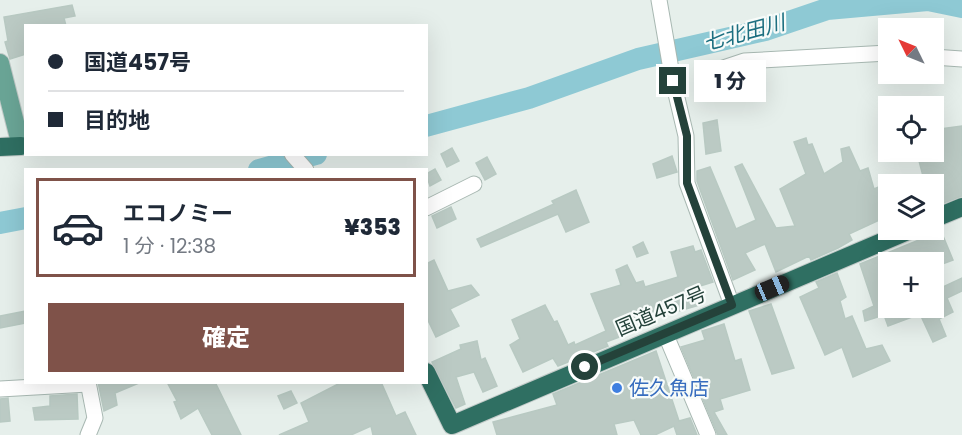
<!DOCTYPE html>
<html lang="ja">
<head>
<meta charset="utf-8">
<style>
	body { margin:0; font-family:Poppins,"Noto Sans JP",sans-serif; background:#f6f6f7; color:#1f2937; height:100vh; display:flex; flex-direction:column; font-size:22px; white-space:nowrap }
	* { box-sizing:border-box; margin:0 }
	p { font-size:20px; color:#747a83 }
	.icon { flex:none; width:33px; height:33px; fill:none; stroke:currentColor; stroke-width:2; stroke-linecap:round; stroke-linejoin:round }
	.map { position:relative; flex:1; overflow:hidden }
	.panel { position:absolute; left:24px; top:168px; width:404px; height:216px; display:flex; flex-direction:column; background:#fff; border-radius:0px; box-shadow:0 6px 24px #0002 }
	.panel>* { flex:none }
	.top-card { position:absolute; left:24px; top:24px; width:404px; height:132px; border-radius:0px; box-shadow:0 6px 24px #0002; display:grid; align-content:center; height:132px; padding:0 24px; background:#fff }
	.needle { width:39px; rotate:313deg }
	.fabs { position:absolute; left:878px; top:18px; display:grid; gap:12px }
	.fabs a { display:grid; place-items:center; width:66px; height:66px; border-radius:0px; background:#fff; box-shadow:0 6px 24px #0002; font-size:30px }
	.end { position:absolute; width:27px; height:27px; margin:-14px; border:8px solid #24423a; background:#fff; box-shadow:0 0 0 3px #fff }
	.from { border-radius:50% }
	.bubble { position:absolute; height:42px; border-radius:0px; background:#fff; box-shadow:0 6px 24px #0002; font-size:20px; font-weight:800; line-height:42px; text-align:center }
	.car { position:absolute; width:18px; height:36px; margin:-18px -9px; border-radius:8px; box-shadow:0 0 4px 2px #0007; background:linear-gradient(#222 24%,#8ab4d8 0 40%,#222 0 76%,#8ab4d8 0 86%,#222 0) }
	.top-card b { display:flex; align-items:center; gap:21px; height:57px; font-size:22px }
	.top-card b+b { border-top:2px solid #e0e1e3 }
	.top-card i { width:15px; height:15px; background:#1f2937 }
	ul { padding:10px 0 0; list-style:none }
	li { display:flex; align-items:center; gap:18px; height:99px; margin:0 12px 9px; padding:0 12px; border:3px solid #e0e1e3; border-radius:0px }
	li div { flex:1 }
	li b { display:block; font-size:22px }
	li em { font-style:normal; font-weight:800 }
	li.on { border-color:#7f5249 }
	li>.icon { width:54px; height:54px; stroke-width:1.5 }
	.button { display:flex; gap:12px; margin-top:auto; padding:12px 24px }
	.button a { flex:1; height:69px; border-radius:0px; background:#7f5249; color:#fff; font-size:24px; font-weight:800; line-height:69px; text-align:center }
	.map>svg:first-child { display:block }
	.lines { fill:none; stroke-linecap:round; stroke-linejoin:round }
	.river { stroke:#8ec9d4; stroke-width:22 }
	.building { fill:#bbcac4; stroke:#b8c9c2; stroke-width:1.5; fill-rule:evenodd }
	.minor-casing { stroke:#a8b8b2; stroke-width:17 }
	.major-casing { stroke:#c2cac8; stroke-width:20 }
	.highway-casing { stroke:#c2cac8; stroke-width:20 }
	.minor { stroke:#fff; stroke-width:15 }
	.major { stroke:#6aa596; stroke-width:18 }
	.highway { stroke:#2f6f62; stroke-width:18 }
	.route { stroke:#24423a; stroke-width:8 }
	.shop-dot { fill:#3f7fe0; stroke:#f7fbf9; stroke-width:2 }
	.labels { text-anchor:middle; stroke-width:4.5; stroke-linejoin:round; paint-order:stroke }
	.street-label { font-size:20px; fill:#24423a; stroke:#f7fbf9 }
	.shop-label { font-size:20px; fill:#366cbe; stroke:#f7fbf9; text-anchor:start }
	.water-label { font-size:21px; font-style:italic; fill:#1c6f80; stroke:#f7fbf9 }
</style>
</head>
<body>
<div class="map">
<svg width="962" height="435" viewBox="0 0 962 435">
	<rect width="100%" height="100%" fill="#e6efeb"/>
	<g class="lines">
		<!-- river -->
		<g class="river">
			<polyline points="426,126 529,98 638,59 765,30 827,9 928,0 962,7"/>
			<polyline points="259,170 316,154"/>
			<polyline points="0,223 26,218"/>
		</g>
	</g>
	<!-- building -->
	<g class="building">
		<polygon points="72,5 75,16 64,18 66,26 26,26 26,54 10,59 5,42 8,41 4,17"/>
		<polygon points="717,120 721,151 706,154 703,123"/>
		<polygon points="962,126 962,196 933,207 933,184 904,184 923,176 918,157 933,152 933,130"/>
		<polygon points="806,138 808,145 812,144 824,174 843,162 841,149 849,147 860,171 868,168 874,189 888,183 888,216 849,234 852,240 838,248 811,260 809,256 776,272 765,244 745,253 755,270 733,280 697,181 697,171 710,167 736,229 756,220 735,167 742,164 776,228 795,226 780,189 806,174 794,142"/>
		<polygon points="452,148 459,161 447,167 441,154"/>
		<polygon points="672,156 677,172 657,178 653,164"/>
		<polygon points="487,157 496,174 485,180 476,163"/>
		<polygon points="435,169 441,180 430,186 426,174"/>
		<polygon points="576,190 589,222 566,232 558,214 481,247 477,239 554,204 552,201"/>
		<polygon points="451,207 456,219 437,228 432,216"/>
		<path d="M941,231L953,260L934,267L943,287L962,278V291L947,298L953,312L939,319L946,336L933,342L920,314L888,326L884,315L865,321L863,311L874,306L860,264ZM882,262H933V308H888V281Z"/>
		<polygon points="643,242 648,253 637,257 633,247"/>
		<polygon points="693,246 695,252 701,250 713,282 697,287 703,304 665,315 663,309 625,320 630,333 606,342 608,346 558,366 553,358 523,372 510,345 520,339 512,320 545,305 554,322 557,321 568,345 574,342 575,345 606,331 591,294 621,285 616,270 627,265 636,283 643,281 645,287 678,277 671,252"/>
		<polygon points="434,260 448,291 471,285 479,295 450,309 459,326 436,337 426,316 426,264"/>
		<polygon points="837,273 846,297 840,301 845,319 852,316 866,349 882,345 890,361 853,377 842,347 825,355 800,297 819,288 816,282"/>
		<polygon points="771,304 794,368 772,374 749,311"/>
		<polygon points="26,311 26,323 0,328 0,316"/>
		<polygon points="724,324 735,361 741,359 750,390 720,399 723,409 714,412 727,435 718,435 681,347 705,340 702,331"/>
		<polygon points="477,341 481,360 485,358 497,386 483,392 474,372 456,377 465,404 456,408 432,362 461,349 460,345"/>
		<polygon points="656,351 679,421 690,418 697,435 677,435 674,426 655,435 641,435 634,420 614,424 617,435 497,435 493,422 557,405 553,394"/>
		<polygon points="98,382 139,382 139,383 115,393 117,405 104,411"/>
		<polygon points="167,382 215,382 241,435 212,435 198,408 181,419 174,402 177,401"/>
		<polygon points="342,382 381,382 396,416 405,412 416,435 373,435 371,426 351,435 279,435 309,422 301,403"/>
		<polygon points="291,391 297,403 284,409 278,396"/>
		<polygon points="77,394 78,419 35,420 33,408 50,406 50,396"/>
		<polygon points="8,398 10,421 0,422 0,399"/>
	</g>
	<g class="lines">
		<!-- minor casing -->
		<g class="minor-casing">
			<g id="minor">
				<polyline points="659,0 673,81 686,136 687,183 732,305"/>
				<polyline points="933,57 962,59"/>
				<polyline points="714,71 744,61 888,53"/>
				<polyline points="292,154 306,170"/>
				<polyline points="426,208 474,184"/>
				<polyline points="665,333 708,435"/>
				<polyline points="88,382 95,418 88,435"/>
				<polyline points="0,389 88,384"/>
			</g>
		</g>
		<!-- major casing -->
		<g class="major-casing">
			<polyline id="major" points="0,63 21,146"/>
		</g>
		<!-- highway casing -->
		<g class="highway-casing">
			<g id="highway">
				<polyline points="0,147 21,146"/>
				<polyline points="933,219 962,207"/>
				<polyline points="426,372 452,425 910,230"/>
			</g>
		</g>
		<!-- minor -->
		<use href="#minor" class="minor"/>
		<!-- major -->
		<use href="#major" class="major"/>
		<!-- highway -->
		<use href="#highway" class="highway"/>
	</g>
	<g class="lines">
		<!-- route -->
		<polyline class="route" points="585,367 732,305 687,183 687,136 673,81"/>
	</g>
	<!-- markers -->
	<circle class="shop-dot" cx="617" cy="388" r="6"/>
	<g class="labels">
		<!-- street labels -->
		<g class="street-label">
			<text transform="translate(661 311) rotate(-23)" y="7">国道457号</text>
		</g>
		<!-- shop labels -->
		<g class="shop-label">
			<text x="629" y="395">佐久魚店</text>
		</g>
		<!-- water labels -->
		<g class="water-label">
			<text transform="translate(744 33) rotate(-15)" y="7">七北田川</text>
		</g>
	</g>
</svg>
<div class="fabs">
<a><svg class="needle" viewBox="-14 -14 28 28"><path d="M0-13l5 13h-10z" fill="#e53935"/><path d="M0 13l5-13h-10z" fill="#747a83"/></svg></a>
<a><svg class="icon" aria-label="locate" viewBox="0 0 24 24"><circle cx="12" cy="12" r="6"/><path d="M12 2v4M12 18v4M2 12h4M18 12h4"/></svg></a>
<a><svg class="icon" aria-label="layers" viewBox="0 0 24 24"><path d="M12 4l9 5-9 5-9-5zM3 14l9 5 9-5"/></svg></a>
<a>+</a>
</div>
<i class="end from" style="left:585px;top:367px"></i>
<i class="end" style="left:673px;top:81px"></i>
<div class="bubble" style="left:694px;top:60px;width:72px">1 分</div>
<i class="car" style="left:772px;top:288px;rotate:67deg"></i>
<div class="top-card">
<b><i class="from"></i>国道457号</b>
<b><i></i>目的地</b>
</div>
<section class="panel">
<ul>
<li class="on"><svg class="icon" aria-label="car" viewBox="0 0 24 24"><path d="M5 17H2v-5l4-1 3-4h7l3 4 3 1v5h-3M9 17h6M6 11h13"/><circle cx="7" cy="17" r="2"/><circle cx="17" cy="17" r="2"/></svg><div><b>エコノミー</b><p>1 分 · 12:38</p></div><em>¥353</em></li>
</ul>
<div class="button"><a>確定</a></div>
</section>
</div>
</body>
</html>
